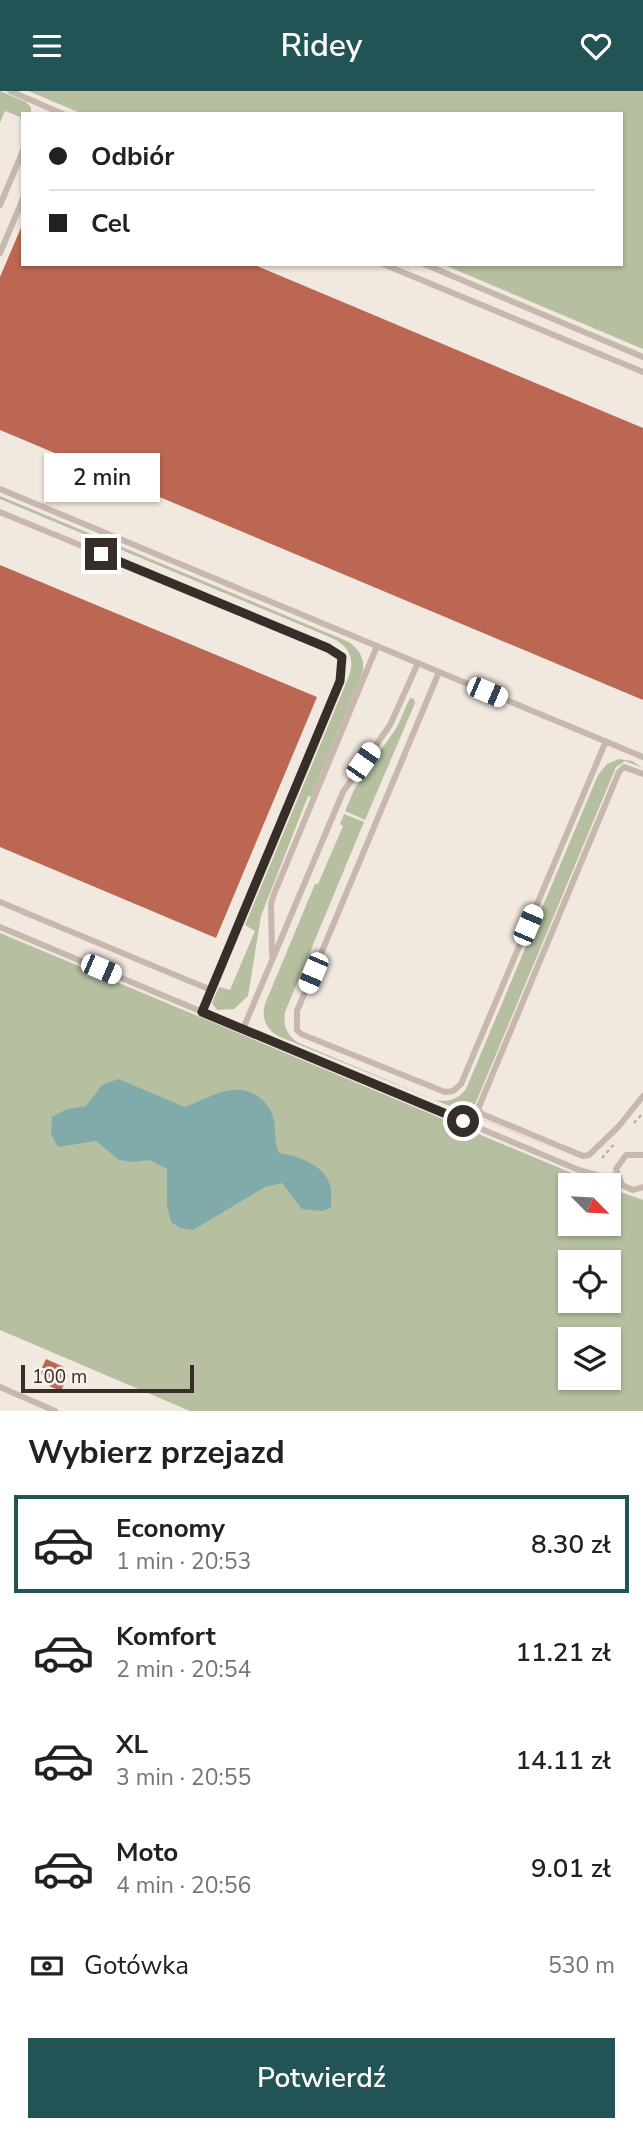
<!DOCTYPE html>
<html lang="pl">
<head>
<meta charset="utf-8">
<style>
	body { margin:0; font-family:"Nunito Sans",sans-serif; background:#f6f6f6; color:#202124; height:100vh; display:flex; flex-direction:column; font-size:26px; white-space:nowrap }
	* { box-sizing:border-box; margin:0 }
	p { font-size:23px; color:#757577 }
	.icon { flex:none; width:38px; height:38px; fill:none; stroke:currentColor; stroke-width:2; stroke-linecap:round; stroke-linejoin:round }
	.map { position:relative; height:1320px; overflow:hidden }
	.panel { display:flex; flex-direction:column; background:#fff; flex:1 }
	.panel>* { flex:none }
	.top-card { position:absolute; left:21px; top:21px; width:602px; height:154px; border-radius:0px; box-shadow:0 2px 5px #0004; display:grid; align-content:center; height:154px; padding:0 28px; background:#fff }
	.needle { width:46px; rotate:114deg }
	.buttons { position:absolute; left:558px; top:1082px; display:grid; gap:14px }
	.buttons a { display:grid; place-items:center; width:63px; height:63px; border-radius:0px; background:#fff; box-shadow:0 2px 5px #0004; font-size:35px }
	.scale { position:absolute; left:21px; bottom:18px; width:173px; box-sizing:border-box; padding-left:7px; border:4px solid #372e2a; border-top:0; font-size:19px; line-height:24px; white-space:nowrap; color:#372e2a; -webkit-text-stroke:5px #f9f2ec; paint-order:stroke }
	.end { position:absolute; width:32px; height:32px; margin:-16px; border:9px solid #372e2a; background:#fff; box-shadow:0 0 0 4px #fff }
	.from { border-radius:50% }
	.bubble { position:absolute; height:49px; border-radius:0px; background:#fff; box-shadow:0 2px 5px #0004; font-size:23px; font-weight:600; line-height:49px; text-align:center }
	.car { position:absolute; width:21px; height:42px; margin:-21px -10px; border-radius:9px; box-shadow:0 0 5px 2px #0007; background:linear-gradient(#fff 24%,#345 0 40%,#fff 0 76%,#345 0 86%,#fff 0) }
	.top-card b { display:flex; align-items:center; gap:24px; height:66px; font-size:26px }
	.top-card b+b { border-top:2px solid #e0e0e0 }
	.top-card i { width:18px; height:18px; background:#202124 }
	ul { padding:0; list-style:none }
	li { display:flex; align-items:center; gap:21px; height:98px; margin:0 14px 10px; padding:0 14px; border:4px solid transparent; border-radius:0px }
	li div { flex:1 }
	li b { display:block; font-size:26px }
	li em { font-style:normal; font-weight:600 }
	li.selected { border-color:#235455 }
	li>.icon { width:63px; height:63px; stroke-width:1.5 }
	h2 { padding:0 28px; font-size:32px; line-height:84px }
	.pay { display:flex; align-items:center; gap:18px; height:77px; padding:0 28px; font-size:26px }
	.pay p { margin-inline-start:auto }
	.button { display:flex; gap:14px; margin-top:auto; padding:14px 28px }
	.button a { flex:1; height:80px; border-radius:0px; background:#235455; color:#fff; font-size:28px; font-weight:600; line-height:80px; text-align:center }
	header { display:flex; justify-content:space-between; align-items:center; height:91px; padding:0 28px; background:#235455; color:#fff; font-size:32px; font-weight:600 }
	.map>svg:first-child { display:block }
	.green { fill:#b6bfa0; fill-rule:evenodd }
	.water { fill:#81abab }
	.building { fill:#bb6753 }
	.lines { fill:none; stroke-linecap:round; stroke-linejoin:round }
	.path { stroke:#b4a296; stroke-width:2; stroke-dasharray:3.5 3.5; stroke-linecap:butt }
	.lane { stroke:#c8b7ac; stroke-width:6 }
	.route { stroke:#372e2a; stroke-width:9 }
</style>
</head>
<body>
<header><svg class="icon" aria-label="menu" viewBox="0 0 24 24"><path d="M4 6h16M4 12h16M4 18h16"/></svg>Ridey<svg class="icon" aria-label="heart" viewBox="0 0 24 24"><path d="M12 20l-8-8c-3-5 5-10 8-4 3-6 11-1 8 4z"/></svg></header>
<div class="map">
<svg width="643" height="1320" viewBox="0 0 643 1320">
	<rect width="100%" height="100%" fill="#f1e8df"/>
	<!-- green -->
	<g class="green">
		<polygon points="0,0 26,11 31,16 31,23 23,23 23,27 5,20 0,32"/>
		<polygon points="28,0 643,0 643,258 442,173 621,173 621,23 83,23"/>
		<path d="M0,405L349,551C360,559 366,569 362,583L311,706L308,705L261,825L248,905L234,918L217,919L212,912L219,896L230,899L255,840L245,834L349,585C355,567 349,555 332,547L0,408Z"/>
		<polygon points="410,607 414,608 415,612 365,729 345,720 355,697 397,636"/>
		<path d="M619,668L632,670L643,677L625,670L616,676L474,1016V1022L480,1027L584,1070L278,945C266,938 261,927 265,913L315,793H318L343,735L340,733L344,723L364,731L285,921C283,935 287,945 299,952L435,1009C448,1012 458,1008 466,998L598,684L607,673Z"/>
		<path d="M0,842L600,1094H570V1132H609V1097L643,1109V1320H190L0,1239ZM570,1171H609V1209H570ZM570,1248H609V1286H570Z"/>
	</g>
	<!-- water -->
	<path class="water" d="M118,988L185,1016C210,1007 236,988 260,1007C268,1014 272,1019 274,1030C276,1041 274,1051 279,1062C296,1064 325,1074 330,1094C332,1101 331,1110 331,1117L322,1120L302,1118L282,1092L265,1096L193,1139L180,1137L171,1131L167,1114V1078L150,1069L134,1071L119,1069L96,1050L58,1056L51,1043L52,1026L67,1018L86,1015L102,994Z"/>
	<!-- building -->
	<g class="building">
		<polygon points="23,132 23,173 252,173 643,337 643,609 0,339 0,186"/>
		<polygon points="0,474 317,606 216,847 0,756"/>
		<polygon points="46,1268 64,1276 62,1281 68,1284 61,1300 49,1295 52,1288 39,1283"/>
	</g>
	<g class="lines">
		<!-- path -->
		<g class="path">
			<polyline points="634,1032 643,1022"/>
			<polyline points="602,1067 616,1051"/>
		</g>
		<!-- lane -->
		<g class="lane">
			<polyline points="10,0 63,23"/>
			<polyline points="0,114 23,60"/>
			<polyline points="0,162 23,108"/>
			<polyline points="383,173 643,281"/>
			<polyline points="424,173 643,266"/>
			<polyline points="0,398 643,666"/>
			<polyline points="0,421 328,557 342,566 340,590 202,921"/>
			<polyline points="439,581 297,920 297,939 301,943 445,1001 453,1000 461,993 606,650"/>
			<polyline points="643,683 624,676 619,681 478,1018 482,1023 583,1065 589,1064 619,1035 643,1005"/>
			<polyline points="0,811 211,899"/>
			<polyline points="0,836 579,1079 604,1086 616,1084"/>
			<polyline points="272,864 271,813 274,803 377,555"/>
			<polyline points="243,938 343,701 390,634 418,572"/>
			<polyline points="643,1064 626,1064 616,1078 622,1094 633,1099 643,1096"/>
			<polyline points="0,1296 55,1320"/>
		</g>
	</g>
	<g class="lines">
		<!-- route -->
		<polyline class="route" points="101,463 328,557 342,566 340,590 202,921 463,1030"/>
	</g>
</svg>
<div class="buttons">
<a><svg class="needle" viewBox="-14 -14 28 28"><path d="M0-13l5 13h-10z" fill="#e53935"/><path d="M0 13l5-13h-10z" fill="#757577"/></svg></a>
<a><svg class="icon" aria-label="locate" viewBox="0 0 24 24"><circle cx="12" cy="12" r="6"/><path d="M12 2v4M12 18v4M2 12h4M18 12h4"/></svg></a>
<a><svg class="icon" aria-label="layers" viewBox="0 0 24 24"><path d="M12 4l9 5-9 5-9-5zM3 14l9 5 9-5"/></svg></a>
</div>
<div class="scale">100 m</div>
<i class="end from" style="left:463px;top:1030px"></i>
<i class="end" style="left:101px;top:463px"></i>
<div class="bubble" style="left:44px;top:362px;width:116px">2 min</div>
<i class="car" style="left:487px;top:601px;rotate:113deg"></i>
<i class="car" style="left:363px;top:671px;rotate:35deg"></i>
<i class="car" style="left:528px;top:834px;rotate:23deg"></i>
<i class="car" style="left:101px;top:878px;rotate:113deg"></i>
<i class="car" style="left:313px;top:882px;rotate:203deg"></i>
<div class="top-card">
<b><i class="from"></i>Odbiór</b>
<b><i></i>Cel</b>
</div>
</div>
<section class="panel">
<h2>Wybierz przejazd</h2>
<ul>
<li class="selected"><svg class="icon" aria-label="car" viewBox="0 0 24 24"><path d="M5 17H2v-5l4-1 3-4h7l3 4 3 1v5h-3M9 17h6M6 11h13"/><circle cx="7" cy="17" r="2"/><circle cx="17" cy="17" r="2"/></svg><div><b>Economy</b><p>1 min · 20:53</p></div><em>8.30 zł</em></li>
<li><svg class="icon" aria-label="car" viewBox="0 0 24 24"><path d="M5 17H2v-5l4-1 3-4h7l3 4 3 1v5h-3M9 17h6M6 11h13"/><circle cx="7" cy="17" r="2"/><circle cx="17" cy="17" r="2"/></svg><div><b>Komfort</b><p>2 min · 20:54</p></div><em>11.21 zł</em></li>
<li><svg class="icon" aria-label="car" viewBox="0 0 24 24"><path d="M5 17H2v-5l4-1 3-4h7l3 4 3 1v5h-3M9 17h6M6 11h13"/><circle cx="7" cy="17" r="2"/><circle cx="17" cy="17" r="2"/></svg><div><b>XL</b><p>3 min · 20:55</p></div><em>14.11 zł</em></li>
<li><svg class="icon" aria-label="car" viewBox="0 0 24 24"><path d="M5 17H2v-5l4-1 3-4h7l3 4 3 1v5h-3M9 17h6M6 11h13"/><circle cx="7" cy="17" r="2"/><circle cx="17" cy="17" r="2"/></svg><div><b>Moto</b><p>4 min · 20:56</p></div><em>9.01 zł</em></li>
</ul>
<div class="pay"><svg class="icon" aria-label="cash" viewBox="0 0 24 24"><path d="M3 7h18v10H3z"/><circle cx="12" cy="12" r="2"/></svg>Gotówka<p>530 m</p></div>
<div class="button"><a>Potwierdź</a></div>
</section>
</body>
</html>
